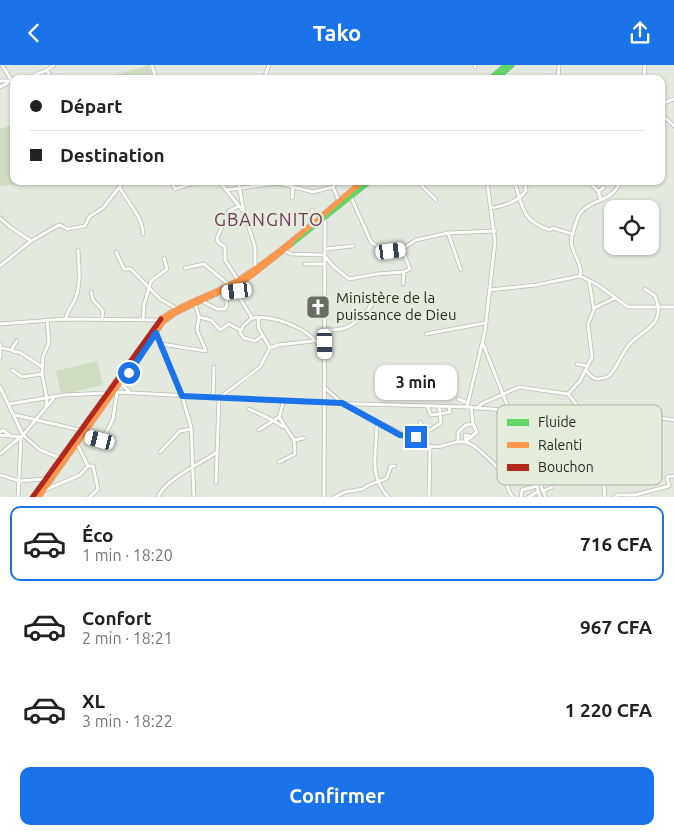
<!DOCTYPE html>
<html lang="fr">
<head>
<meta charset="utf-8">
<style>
	body { margin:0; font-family:Ubuntu,sans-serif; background:#f6f6f6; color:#222; height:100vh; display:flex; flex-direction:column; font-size:19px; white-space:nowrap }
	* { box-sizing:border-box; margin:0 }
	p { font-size:16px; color:#767676 }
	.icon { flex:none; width:28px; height:28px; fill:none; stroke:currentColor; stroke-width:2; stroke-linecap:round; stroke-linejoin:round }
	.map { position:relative; height:432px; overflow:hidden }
	.drawer { display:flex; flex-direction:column; background:#fff; flex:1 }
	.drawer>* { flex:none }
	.hud { position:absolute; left:10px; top:10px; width:655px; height:110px; border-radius:10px; box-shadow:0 1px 4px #0004; display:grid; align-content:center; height:110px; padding:0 20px; background:#fff }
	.fabs { position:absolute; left:604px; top:135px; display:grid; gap:10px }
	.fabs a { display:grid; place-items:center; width:55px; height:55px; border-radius:10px; background:#fff; box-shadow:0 1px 4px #0004; font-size:25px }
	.end { position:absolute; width:22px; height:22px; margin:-11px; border:6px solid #1a73e8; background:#fff; box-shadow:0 0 0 2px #fff }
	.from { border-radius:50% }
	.bubble { position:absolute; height:35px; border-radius:10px; background:#fff; box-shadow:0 1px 4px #0004; font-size:16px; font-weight:700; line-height:35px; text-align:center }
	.car { position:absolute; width:15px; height:30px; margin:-15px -8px; border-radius:6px; box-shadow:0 0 4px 1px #0007; background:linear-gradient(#fff 24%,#345 0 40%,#fff 0 76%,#345 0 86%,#fff 0) }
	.hud b { display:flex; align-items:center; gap:18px; height:48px; font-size:19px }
	.hud b+b { border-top:1px solid #e0e0e0 }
	.hud i { width:12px; height:12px; background:#222 }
	ul { padding:9px 0 0; list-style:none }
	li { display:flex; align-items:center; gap:15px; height:75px; margin:0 10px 8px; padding:0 10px; border:2px solid transparent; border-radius:10px }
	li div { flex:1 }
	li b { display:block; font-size:19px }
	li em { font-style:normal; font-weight:700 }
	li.current { border-color:#1a73e8 }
	li>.icon { width:45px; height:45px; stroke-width:1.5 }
	.button { display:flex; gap:10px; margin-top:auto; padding:10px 20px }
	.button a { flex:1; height:58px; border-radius:10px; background:#1a73e8; color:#fff; font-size:20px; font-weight:700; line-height:58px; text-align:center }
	header { display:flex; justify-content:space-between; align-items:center; height:65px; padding:0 20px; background:#1a73e8; color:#fff; font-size:22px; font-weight:700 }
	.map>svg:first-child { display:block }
	.green { fill:#d0ddc1 }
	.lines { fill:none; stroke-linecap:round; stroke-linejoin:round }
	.street-casing { stroke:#b9bcb5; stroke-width:4.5 }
	.fast-casing { stroke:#b9bcb5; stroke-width:6 }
	.slow-casing { stroke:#b9bcb5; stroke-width:6 }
	.jam-casing { stroke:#b9bcb5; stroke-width:6 }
	.street { stroke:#fbfcfa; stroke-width:3 }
	.fast { stroke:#63d668; stroke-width:5 }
	.slow { stroke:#ff974d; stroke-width:5 }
	.jam { stroke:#b3261e; stroke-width:5 }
	.route { stroke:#1a73e8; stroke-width:6 }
	.labels { text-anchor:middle; stroke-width:4.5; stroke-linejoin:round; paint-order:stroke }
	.poi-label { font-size:15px; fill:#272a24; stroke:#e4eddb; text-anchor:start }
	.quarter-label { font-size:18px; letter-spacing:1px; fill:#733863; stroke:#e4eddb }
	.key { fill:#e4eddb; stroke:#abb2a4; stroke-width:1 }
	.key-label { font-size:14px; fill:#272a24 }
</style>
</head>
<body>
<header><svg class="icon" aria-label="back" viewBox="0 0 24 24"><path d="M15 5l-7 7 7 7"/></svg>Tako<svg class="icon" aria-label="share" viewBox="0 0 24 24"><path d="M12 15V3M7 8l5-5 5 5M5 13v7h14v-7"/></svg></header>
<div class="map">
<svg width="674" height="433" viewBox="0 0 674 433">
	<rect width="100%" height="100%" fill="#e4e9df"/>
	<!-- green -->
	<g class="green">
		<polygon points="149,0 153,14 100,14"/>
		<polygon points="14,59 14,116 50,116 0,121 0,64"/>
		<polygon points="97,296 103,320 61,330 56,306"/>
	</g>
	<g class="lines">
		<!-- street casing -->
		<g class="street-casing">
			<g id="street">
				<polyline points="2,0 10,13 14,16"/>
				<polyline points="152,0 156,14"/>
				<polyline points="475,2 475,0"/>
				<polyline points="47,5 54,0"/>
				<polyline points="25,14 47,5 51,14"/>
				<polyline points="264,14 269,0"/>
				<polyline points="558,14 559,0"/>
				<polyline points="644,14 645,0"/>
				<polyline points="0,16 14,16"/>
				<polyline points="0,22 8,18"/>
				<polyline points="661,39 674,34"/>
				<polyline points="661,49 674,61"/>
				<polyline points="171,116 175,124 199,116"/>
				<polyline points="219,116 243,146"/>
				<polyline points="238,116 244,147 255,182 255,203"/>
				<polyline points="417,116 436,135"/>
				<path d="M514,116C523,141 521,156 550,165L552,163L573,169"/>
				<polyline points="588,116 598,126 601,135"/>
				<polyline points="333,122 339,136"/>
				<path d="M120,123C128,138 143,152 143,169"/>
				<polyline points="226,125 278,118 313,127 333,122 337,116"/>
				<polyline points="599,129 599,126 604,122"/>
				<polyline points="351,132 371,177 381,184 402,184 416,175 448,168 495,166"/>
				<polyline points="292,133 293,122"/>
				<path d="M491,143C504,141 518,136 526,126L525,116"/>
				<polyline points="312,145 316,155"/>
				<polyline points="0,153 10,162 31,176"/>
				<polyline points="448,168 461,205"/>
				<polyline points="325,184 353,181"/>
				<polyline points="402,184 410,204 404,207 403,219"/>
				<polyline points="285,186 291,189 324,190 333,201 349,214 377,209 404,207"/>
				<polyline points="116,187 124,204 131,204 160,234 176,243"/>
				<polyline points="305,199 324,199"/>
				<polyline points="0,201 31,176 57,161 60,160 67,164 85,161 89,152 103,143 124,116"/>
				<polyline points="185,203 204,199 229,220"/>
				<path d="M580,211C583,196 568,186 572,171C574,164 577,150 582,146C594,133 611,138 621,116"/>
				<polyline points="238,215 225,195 225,182 218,177 217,173 229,146 239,141"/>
				<polyline points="233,222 252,253 243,261 240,268 244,273 255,276 262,271"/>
				<polyline points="490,225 536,220 580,211 598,220 628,242 674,242"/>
				<polyline points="91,227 93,235 103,246 102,253"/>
				<polyline points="202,236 217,244 225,244 227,240 226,228"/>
				<polyline points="594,243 615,233"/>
				<polyline points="199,252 211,255 220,265 229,259 240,265"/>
				<path d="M252,253C276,250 316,265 324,290"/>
				<polyline points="260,253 258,255 259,264 270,283"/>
				<path d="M66,254C67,244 73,241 76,232C81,217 79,201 78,185"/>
				<polyline points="143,255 144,240 151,216 167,204 164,193"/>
				<polyline points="0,259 66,254 159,255"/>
				<path d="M324,264C348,269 360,255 374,237"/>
				<polyline points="156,268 182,331 191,362 194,433"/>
				<polyline points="426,269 485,258"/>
				<polyline points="17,276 12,283 13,286 21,288 42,302"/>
				<polyline points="0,279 0,293"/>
				<polyline points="161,279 206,286 197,265 199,252 195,239"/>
				<polyline points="483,279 510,347"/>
				<polyline points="1,283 12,285"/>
				<polyline points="577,299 587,301"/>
				<polyline points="12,305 22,312 42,309"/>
				<path d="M586,305C592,315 598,316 609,311C617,303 621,290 628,281C640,265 668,262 655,231L645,224"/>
				<polyline points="121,319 129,326"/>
				<polyline points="0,322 23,370 40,385 60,393"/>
				<path d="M325,323L342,338L424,380C444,386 448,375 465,377C474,378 500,403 504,412C508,420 507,426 514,433"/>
				<polyline points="115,327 325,338 467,342 503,345 521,355 537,358 609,356 633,349 674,355"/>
				<polyline points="568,329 580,316 592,292 588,259 594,245 589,216"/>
				<polyline points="213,332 214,302"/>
				<polyline points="458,334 468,338"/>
				<polyline points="284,335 279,352 294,375 304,373"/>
				<polyline points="9,339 64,330 106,328"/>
				<polyline points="46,341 47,334 42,309 43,291 49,278 47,255"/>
				<polyline points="439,342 440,349 450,347 449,341"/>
				<polyline points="467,342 485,266 495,177 487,116"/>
				<polyline points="478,343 481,339 519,322 568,329 576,339 575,357"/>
				<path d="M249,344C260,350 273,353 283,362"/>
				<polyline points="15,350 80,365"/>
				<polyline points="509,352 513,359"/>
				<polyline points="609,356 619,369 621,389"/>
				<path d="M377,357C377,386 367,410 389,433"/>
				<polyline points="420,357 425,366 430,365 441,358 440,349 431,350 427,341"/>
				<polyline points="514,357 513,364 517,373 534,376"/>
				<path d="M537,358C535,372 534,425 541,433"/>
				<polyline points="259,365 279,352"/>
				<polyline points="0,367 3,365 9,370"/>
				<polyline points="0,370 21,372 18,433"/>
				<polyline points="83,371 99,375 103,374 113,354 117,327"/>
				<polyline points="408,372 416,372 425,366"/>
				<polyline points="458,376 458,367 466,360 473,359"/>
				<polyline points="466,376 477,367 473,359 471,342"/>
				<polyline points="466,377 465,370 472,372"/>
				<polyline points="160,387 180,366 191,364"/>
				<polyline points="0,389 23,370 53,334"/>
				<polyline points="517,393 528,398 536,396"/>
				<polyline points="512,394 529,382"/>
				<polyline points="279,397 295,389 294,375"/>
				<polyline points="88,401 93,401 98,424 89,433"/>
				<polyline points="0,410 19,416 45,414"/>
				<polyline points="538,414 546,433"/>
				<polyline points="216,418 219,333 260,302 270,283 278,280 313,276"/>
				<polyline points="604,421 605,433"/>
				<polyline points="45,425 80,410 88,401 77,379"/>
				<polyline points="543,426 552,422"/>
				<path d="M158,433C161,417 202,397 216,388"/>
				<polyline points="324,433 325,153"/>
				<path d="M333,433L345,427L363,424C366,419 380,417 387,413L391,401H395"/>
				<polyline points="429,433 430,382"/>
				<polyline points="521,433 522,425 537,421"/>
				<polyline points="527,433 537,427"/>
				<polyline points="614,433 617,430 635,430 669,421 667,412 674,411"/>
			</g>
		</g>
		<!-- fast casing -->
		<g class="fast-casing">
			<g id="fast">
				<polyline points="490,14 506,0"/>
				<polyline points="496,14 512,0"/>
				<polyline points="290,180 370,116"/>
			</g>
		</g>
		<!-- slow casing -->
		<g class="slow-casing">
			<g id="slow">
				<path d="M161,254C185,236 215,230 240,214C284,186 323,149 363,116"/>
				<polyline points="38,433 163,257 175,248 247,214 290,180"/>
			</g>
		</g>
		<!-- jam casing -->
		<g class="jam-casing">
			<polyline id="jam" points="32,433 161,254"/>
		</g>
		<!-- street -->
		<use href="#street" class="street"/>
		<!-- fast -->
		<use href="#fast" class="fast"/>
		<!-- slow -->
		<use href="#slow" class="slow"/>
		<!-- jam -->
		<use href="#jam" class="jam"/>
	</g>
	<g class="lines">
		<!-- route -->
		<polyline class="route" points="129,308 156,268 182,331 342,338 400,370 416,372"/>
	</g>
	<!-- icons -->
	<defs>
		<g id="church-square" transform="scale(1.25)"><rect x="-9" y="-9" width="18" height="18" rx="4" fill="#696d65" stroke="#e4eddb"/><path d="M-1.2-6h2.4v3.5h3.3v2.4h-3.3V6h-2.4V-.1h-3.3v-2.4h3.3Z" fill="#fff"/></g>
	</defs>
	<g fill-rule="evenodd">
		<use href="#church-square" x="318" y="242"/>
	</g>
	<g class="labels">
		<!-- poi labels -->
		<g class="poi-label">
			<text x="336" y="238">Ministère de la<tspan x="336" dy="17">puissance de Dieu</tspan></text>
		</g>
		<!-- quarter labels -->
		<g class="quarter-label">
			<text x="269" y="161">GBANGNITO</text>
		</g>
	</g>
	<!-- legend -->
	<rect x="497" y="340" width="165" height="80" rx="8" class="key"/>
	<rect x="507" y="354" width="22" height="7" fill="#63d668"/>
	<rect x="507" y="377" width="22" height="6" fill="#ff974d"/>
	<rect x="507" y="399" width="22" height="7" fill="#b3261e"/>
	<g class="key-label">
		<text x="538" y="362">Fluide</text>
		<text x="538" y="385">Ralenti</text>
		<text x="538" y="407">Bouchon</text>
	</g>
</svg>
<div class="fabs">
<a><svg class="icon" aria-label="locate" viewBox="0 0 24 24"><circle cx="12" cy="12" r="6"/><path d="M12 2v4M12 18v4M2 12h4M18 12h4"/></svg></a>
</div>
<i class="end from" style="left:129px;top:308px"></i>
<i class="end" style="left:416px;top:372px"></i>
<div class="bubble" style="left:375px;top:300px;width:82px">3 min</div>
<i class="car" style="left:391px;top:186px;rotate:83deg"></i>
<i class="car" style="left:237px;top:226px;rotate:263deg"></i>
<i class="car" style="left:325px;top:279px;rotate:179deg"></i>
<i class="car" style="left:100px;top:375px;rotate:284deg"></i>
<div class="hud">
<b><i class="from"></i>Départ</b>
<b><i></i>Destination</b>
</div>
</div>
<section class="drawer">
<ul>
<li class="current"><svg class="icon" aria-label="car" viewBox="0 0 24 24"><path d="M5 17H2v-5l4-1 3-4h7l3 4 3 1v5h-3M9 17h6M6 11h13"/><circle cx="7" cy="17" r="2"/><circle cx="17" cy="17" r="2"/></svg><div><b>Éco</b><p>1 min · 18:20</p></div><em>716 CFA</em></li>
<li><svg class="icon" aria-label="car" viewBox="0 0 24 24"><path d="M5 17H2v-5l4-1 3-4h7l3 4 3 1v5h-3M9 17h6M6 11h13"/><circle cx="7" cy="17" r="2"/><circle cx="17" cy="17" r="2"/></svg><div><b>Confort</b><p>2 min · 18:21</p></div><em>967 CFA</em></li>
<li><svg class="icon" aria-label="car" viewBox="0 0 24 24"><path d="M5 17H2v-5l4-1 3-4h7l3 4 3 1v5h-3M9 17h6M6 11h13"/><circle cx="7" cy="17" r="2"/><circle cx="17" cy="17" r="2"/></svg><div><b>XL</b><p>3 min · 18:22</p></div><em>1 220 CFA</em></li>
</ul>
<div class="button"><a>Confirmer</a></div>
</section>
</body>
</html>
